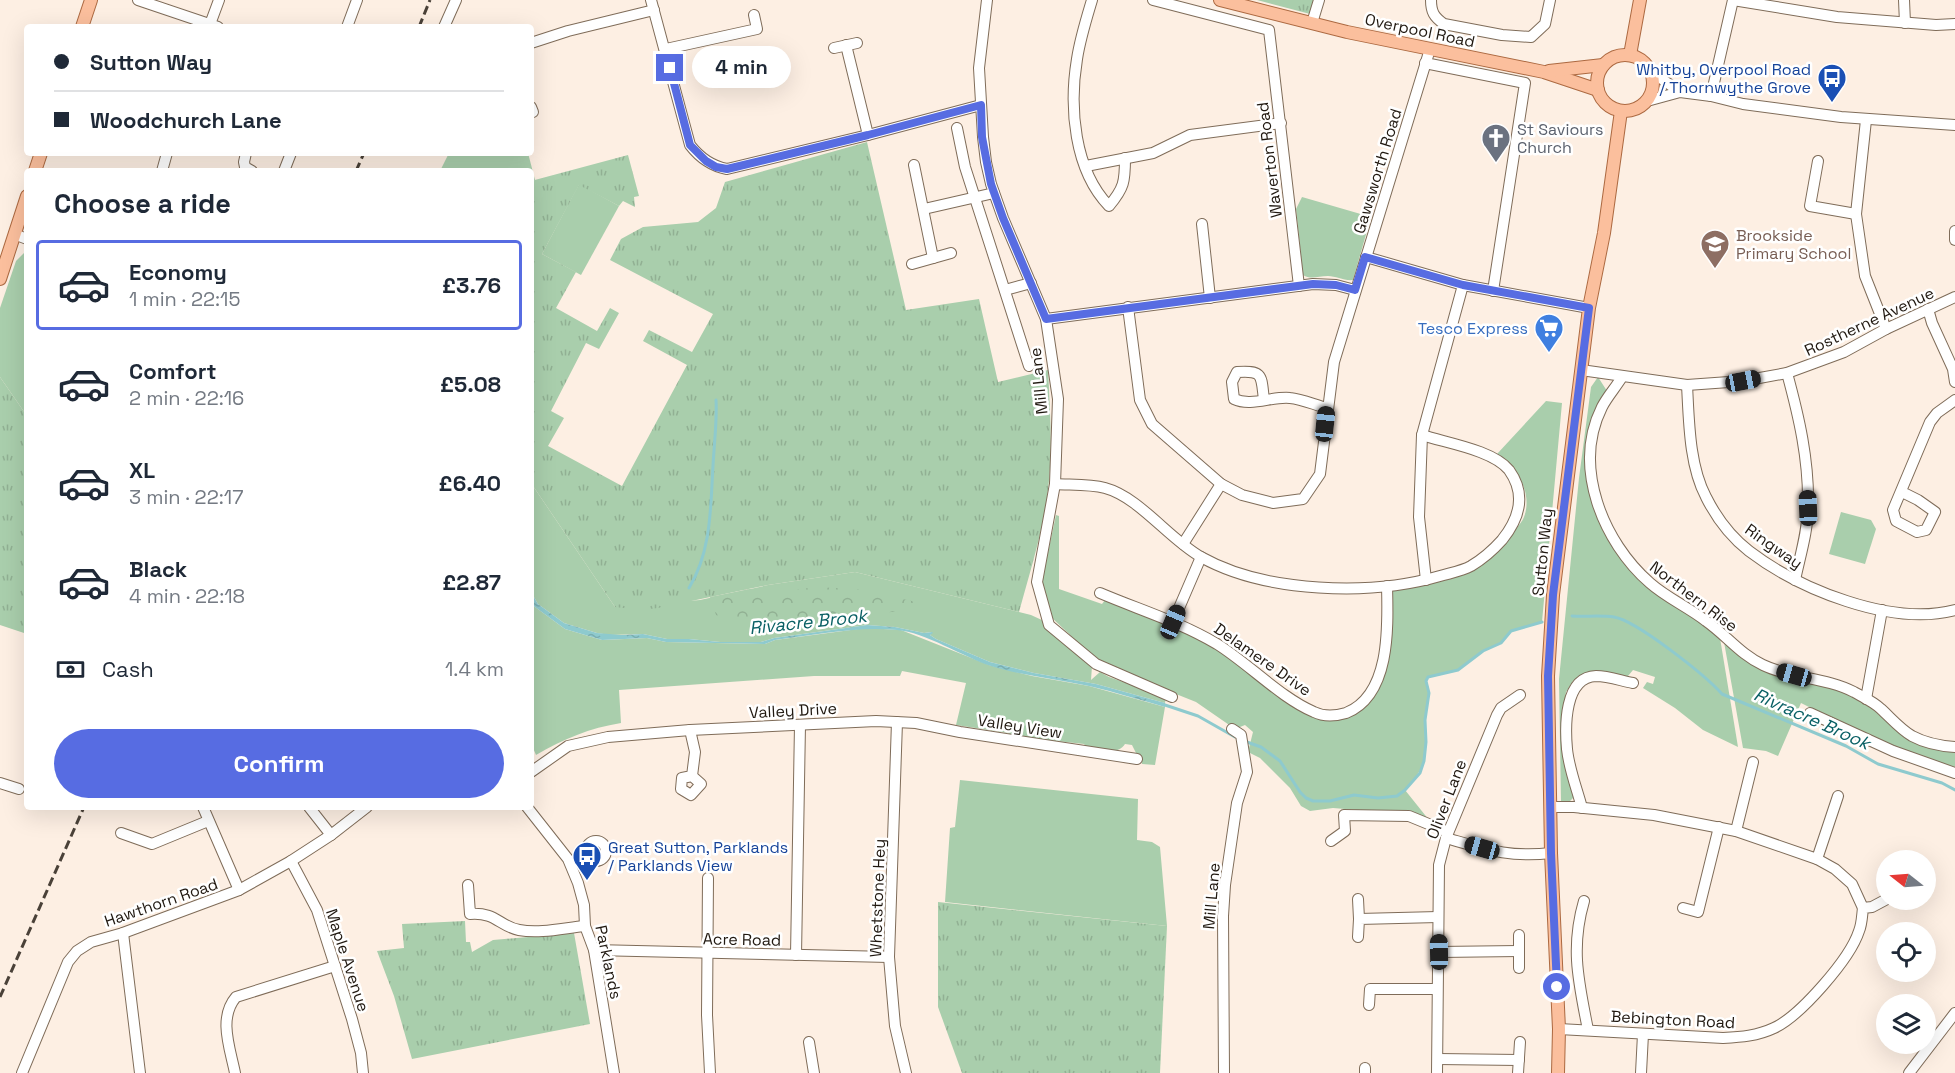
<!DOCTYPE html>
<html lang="en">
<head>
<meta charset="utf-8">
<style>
	body { margin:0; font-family:"Space Grotesk",sans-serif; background:#f2f2f3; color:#1f2937; height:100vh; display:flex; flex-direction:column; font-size:22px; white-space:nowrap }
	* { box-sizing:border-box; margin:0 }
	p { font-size:20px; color:#747a83 }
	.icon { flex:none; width:33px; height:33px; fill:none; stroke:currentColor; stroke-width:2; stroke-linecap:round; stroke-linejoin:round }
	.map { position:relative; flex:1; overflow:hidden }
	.details { position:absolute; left:24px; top:168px; width:510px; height:642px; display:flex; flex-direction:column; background:#fff; border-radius:6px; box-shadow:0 6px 24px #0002 }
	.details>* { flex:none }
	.guide { position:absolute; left:24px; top:24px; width:510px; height:132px; border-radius:6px; box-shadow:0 6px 24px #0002; display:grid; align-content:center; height:132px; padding:0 30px; background:#fff }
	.needle { width:39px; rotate:287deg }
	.buttons { position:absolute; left:1876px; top:850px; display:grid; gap:12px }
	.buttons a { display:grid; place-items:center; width:60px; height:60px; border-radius:50%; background:#fff; box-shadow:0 6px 24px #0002; font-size:30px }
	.end { position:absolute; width:27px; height:27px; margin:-14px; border:8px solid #576ce2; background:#fff; box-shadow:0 0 0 3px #fff }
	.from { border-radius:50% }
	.bubble { position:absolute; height:42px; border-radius:21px; background:#fff; box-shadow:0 6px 24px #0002; font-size:20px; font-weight:600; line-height:42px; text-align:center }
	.car { position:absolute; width:18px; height:36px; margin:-18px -9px; border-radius:8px; box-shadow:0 0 4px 2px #0007; background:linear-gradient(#222 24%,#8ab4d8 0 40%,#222 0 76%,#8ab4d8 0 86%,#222 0) }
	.guide b { display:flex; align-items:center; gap:21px; height:57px; font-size:22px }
	.guide b+b { border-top:2px solid #e0e1e3 }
	.guide i { width:15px; height:15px; background:#1f2937 }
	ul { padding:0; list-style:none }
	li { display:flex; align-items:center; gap:18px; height:90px; margin:0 12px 9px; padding:0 18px; border:3px solid transparent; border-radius:6px }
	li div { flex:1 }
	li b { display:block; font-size:22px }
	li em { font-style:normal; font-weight:600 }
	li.on { border-color:#576ce2 }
	li>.icon { width:54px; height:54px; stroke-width:1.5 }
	h2 { padding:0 30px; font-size:27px; line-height:72px }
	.pay { display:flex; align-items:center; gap:15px; height:66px; padding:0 30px; font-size:22px }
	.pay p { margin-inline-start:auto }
	.button { display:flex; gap:12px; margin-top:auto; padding:12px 30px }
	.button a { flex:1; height:69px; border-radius:36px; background:#576ce2; color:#fff; font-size:24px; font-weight:600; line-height:69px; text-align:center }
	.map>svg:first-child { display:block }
	.green { fill:#a9ceac }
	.forest { fill:url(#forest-crowns) }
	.park { fill:url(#park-tufts) }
	.water { fill:url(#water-ripples) }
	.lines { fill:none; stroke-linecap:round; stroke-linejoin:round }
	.stream { stroke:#8ecace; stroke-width:3 }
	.minor-casing { stroke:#7f6c59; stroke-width:12 }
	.major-casing { stroke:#ac6941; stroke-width:14 }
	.minor { stroke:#fff; stroke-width:10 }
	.major { stroke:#fbbf9d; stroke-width:12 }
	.rail { stroke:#4a4138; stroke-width:3; stroke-dasharray:9 4.5; stroke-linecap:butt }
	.route { stroke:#576ce2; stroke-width:8 }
	.labels { text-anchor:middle; stroke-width:5; stroke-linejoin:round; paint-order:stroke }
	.street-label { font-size:16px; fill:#201810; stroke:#fff }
	.transit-label { font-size:16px; fill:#164399; stroke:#fff; text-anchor:end }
	.worship-label { font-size:16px; fill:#5b616d; stroke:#fff; text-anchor:start }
	.education-label { font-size:16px; fill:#785e54; stroke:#fff; text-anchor:start }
	.shop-label { font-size:16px; fill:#366cbe; stroke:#fff; text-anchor:end }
	.water-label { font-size:18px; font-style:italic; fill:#0a6065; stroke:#fff }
</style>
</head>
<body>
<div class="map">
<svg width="1955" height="1073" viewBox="0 0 1955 1073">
	<defs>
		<pattern id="forest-crowns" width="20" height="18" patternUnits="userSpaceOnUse" patternTransform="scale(1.5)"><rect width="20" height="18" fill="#a9ceac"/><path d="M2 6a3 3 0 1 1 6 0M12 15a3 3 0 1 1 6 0" fill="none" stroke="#91b093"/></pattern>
		<pattern id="park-tufts" width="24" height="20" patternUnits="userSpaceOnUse" patternTransform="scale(1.5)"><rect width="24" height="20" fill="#a9ceac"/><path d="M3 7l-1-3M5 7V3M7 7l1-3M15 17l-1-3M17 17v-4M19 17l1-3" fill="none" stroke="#91b093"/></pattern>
		<pattern id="water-ripples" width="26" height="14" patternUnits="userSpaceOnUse" patternTransform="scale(1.5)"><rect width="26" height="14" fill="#8ecace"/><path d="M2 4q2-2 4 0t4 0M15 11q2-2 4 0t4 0" fill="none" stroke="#7aadb0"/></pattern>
	</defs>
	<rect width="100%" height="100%" fill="#fdefe3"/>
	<!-- green -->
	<g class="green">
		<polygon points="449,153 528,153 535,180 531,181 531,171 440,171"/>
		<polygon points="579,184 619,206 581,275 542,254"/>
		<path d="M1302,197L1371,217L1353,280C1344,281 1336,276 1328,276C1318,276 1311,280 1303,275L1296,209Z"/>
		<polygon points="24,253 27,281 27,416 0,377 0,308 16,261"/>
		<polygon points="1598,377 1607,391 1587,459 1615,549 1720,638 1738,747 1703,730 1675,708 1643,688 1647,682 1653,684 1655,677 1633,670 1628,676 1582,675 1573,681 1566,692 1564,713 1574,797 1568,803 1561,803 1559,679 1579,478 1591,387"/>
		<path d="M1546,401L1562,403L1542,622L1511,631L1501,643L1483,651L1458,670L1428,677C1425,683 1430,687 1429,694C1428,704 1425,713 1425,722C1424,757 1431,761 1405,790L1429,820L1409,810L1369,811L1333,808L1310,811L1301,806L1290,788L1260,758L1248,752L1253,732L1245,725L1235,729L1196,702L1101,664L1051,617L1042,596L1043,576L1056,515L1059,516V589L1102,604L1105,600L1189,632L1223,651L1292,706L1351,715C1370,687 1392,664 1392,628C1393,615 1388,603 1392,591C1413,582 1438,585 1459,576C1473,570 1519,531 1524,517C1533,494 1517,465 1497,454Z"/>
		<polygon points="531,483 615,607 700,600 768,585 855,572 1031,615 1044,621 1092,666 1091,680 1100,672 1109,677 1166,697 1165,703 1096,684 1034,673 990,662 936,639 930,635 932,632 924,633 895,627 867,625 774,638 761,642 720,642 689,639 667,639 643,634 610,635 597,633 564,623 538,604 531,592"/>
		<polygon points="1841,512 1871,520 1876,529 1865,564 1829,554"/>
		<path d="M531,604L565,629L602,640L647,638L666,642L765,644L775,640L866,628L901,630L989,665L1032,676L1089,686L1165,707L1155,765L1142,764L1141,755L1136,753L1132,745L1125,744C1118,756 1099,749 1087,748L1084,744L1011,736L1008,733L956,725L966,683L902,671L900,676H814L619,690L621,723C590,728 563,739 536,755L531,743Z"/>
		<polygon points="1724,642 1751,663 1833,687 1865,703 1894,727 1955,750 1955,767 1887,746 1801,703 1778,756 1766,751 1743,748"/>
		<polygon points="960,780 1138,799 1137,840 1152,842 1160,847 1167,926 945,902 950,828 955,827"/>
	</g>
	<!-- forest -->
	<polygon class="forest" points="815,587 856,589 935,606 934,610 850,614 779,629 738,623 716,615 710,597 750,589 753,594 763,595"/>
	<!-- park -->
	<g class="park">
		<polygon points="1257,0 1318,0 1314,15"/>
		<path d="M867,142L906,310L979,299L998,382L1048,370C1050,410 1053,450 1048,490C1043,531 1030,572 1019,612L855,572L768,585L658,608L640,610L615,607L531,483V181L628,155L639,196L634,197L635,207L623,201L619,206L579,185L542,254L576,272L556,308L597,331L610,308L619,313L599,349L586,343L551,411L564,418L548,446L622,486L687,365L643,341L649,330L692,352L713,314L610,260L621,239L643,227L698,222L716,208L725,182Z"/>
		<polygon points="0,377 27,416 27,634 0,625"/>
		<polygon points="938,902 1167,926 1160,1073 962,1073 938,1007"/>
		<polygon points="465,921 466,942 470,942 472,952 493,940 574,933 590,1024 412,1059 394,996 377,951 404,948 402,924"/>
	</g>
	<!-- water -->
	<path class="water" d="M531,592L538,604L564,623L597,633L621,635L643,634L667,639H689L720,642H761L774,638L867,625L895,627L924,633L932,632L933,633L930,635L936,639L990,662L1034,673L1096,684L1165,703V707C1140,700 1115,692 1089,686C1057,679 1023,676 991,666C963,657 925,632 897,630C856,626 816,635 775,640L765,644L666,642L647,638L602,640L565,629L535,607L531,604Z"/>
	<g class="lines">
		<!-- stream -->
		<g class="stream">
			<path d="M689,588C714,547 710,498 714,451C715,434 717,418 716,400"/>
			<path d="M1572,616C1585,617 1600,615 1614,617C1637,621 1705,675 1722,694L1846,746L1878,764L1942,783L1955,790"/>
			<polyline points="1162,704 1198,716 1235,737"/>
			<polyline points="1244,741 1261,747 1280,761 1300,792 1306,798 1313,801 1330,801 1354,795 1378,798 1397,796 1405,790 1420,773 1424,761 1426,742 1425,720 1429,693 1426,681 1428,677 1458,670 1483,651 1501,643 1511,631 1542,622"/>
		</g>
		<!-- minor casing -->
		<g class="minor-casing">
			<g id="minor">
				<polyline points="138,0 218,27"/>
				<path d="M651,0L690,145C700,158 711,166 727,169L868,135L981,105"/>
				<polyline points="987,0 979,68 983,137 986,162 991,184 1003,218 1046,319 1058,399 1055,484 1037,582 1049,625 1096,664 1172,697"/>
				<path d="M1092,0C1086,20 1080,39 1077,59C1069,107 1074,170 1109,206C1124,188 1125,182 1125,158"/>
				<polyline points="1153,0 1269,30 1299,286"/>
				<path d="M1431,0C1431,12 1434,17 1444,24L1502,35L1531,37L1545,24L1550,0"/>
				<polyline points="1733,0 1837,17 1936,25 1955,24"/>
				<polyline points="1904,0 1905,23"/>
				<polyline points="1312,23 1319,0"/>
				<polyline points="209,27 219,0"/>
				<polyline points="347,27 357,0"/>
				<polyline points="444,27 456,0"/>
				<polyline points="531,43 568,31 654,10"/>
				<polyline points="846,45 868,135"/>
				<polyline points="834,48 857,43"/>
				<polyline points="666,49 757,29 754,15"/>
				<polyline points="1425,63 1525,83 1493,291"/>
				<polyline points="1652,72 1680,92"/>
				<polyline points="1711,96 1733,0"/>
				<polyline points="1647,101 1680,92 1711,96 1743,104 1841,117 1955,125"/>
				<polyline points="531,107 533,112"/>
				<polyline points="1866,120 1856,214 1865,276 1886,329"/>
				<polyline points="957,128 965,167 1029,366"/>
				<polyline points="246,153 244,162 245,167 252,171"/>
				<polyline points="1818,161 1810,206 1856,214"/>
				<polyline points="914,165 933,258"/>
				<polyline points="1086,166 1153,153 1190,135 1281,123"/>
				<polyline points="162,171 167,153"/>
				<polyline points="284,171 291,153"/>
				<polyline points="924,209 994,193"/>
				<polyline points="1202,224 1210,298"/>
				<polyline points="1955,231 1955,240"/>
				<polyline points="14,234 27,239"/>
				<polyline points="1366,257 1463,285 1589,308"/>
				<polyline points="912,264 951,253"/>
				<polyline points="1005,290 1031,283"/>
				<polyline points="1128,307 1140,400 1152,424 1221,484 1242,495 1273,503 1303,499 1320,474 1334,362 1430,49"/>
				<polyline points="1928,309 1932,323 1953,369 1955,382"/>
				<polyline points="1046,319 1313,284 1336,285 1355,290"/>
				<polyline points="1581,370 1687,385 1743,381 1787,373 1844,352 1886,329 1955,297"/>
				<path d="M1787,373C1799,417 1809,460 1808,506C1808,531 1800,556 1795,580"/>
				<path d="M1622,377C1616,387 1607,397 1602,407C1572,467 1603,542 1650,583C1667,598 1688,607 1706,621C1726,635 1741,655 1763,665C1792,679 1825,677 1854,692C1863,697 1874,702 1881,709C1891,718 1900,729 1912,736C1925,743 1940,746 1955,747"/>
				<path d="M1687,385C1689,420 1689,465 1706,497C1716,517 1731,537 1749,551C1799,589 1891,627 1955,610"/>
				<path d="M1264,400C1261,376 1264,370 1237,372L1232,382L1234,399C1251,407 1272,396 1290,398C1302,399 1315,405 1327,408"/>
				<path d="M1055,484C1071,485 1090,484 1105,488C1139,497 1169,539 1201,557C1265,593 1371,596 1440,576C1450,573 1462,571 1471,566C1481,560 1494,549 1502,540C1519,519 1527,495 1509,470C1493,450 1446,443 1422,435"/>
				<polyline points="1902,492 1918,500 1935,512 1926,530 1917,532 1896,521 1893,510 1930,422 1937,413 1955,400"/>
				<polyline points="1183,544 1221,484"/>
				<polyline points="1426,580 1419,517 1422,435 1463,285"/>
				<path d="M1100,593C1140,610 1180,622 1217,644C1249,664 1281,698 1314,712C1324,717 1336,716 1346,713C1391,695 1388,626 1387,586"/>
				<polyline points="1173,622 1201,557"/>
				<polyline points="1866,699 1882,610"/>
				<polyline points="1810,713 1893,751 1955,773"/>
				<polyline points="897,722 889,957 895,1026 906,1073"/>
				<polyline points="690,730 695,752 692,776 701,784 691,795 681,789 682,778 692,776"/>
				<polyline points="531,772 568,746 608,737 690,730 876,721 916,723 960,732 1137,759"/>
				<polyline points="0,783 19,789"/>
				<polyline points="203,807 239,890"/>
				<polyline points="309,807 331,835"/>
				<polyline points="527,807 568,859 578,883 584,905 585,926 594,950 614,1073"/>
				<polyline points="1550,807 1574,807 1654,815 1736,831 1817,859 1835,869 1852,884 1863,908"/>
				<path d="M1582,808C1577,789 1569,769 1567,749C1565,727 1564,677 1596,676C1608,676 1622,681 1633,683"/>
				<polyline points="1736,831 1753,762"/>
				<polyline points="121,833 152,844 208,821"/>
				<path d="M1446,838C1485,849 1510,858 1551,853"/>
				<circle cx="596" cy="851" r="10"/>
				<polyline points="1331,841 1345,831 1344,815 1409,816 1448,832"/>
				<polyline points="1817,859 1838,796"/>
				<polyline points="291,861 317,910 352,1019 361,1053 363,1073"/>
				<polyline points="708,878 707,1015 710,1073"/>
				<path d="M468,885L470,914C496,912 499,926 519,930C540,934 564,928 585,926"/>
				<polyline points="1358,899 1359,919"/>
				<path d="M1584,901C1570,949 1579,983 1588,1030"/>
				<polyline points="1683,908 1698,912 1719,827"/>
				<polyline points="123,933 140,1073"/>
				<polyline points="1519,935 1519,968"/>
				<polyline points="1358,937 1359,919 1438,917"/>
				<polyline points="594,950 889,957"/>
				<polyline points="1439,952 1519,951"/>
				<polyline points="796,955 800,725"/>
				<polyline points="1369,1005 1370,989 1437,989"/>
				<path d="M1559,1029L1723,1038C1741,1037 1757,1036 1774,1028C1800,1016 1850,959 1859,931C1862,924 1862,915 1863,908L1872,907L1887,899"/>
				<polyline points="809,1042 814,1073"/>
				<polyline points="1438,1059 1519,1060"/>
				<polyline points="22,1073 68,962 77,951 91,942 123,933 239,890 291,861 331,835 367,807"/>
				<path d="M235,1073C230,1048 218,1018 236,997L335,966"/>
				<polyline points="1224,1073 1223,916 1225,885 1237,803 1247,772 1241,735 1232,729"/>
				<polyline points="1365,1073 1365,1068"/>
				<polyline points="1437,1073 1439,865 1446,838 1497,715 1501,708 1520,695"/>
				<polyline points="1518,1073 1520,1042"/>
				<polyline points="1641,1073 1643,1034"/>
				<polyline points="1909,1073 1955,1013"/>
			</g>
		</g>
		<!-- major casing -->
		<g class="major-casing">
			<g id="major">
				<polyline points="1220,0 1347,32 1544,72 1598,90"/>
				<polyline points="82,27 91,0"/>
				<circle cx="1625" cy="83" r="28"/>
				<polyline points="1630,55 1640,0"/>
				<polyline points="1549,71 1603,65"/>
				<polyline points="35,171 41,153"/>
				<polyline points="0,279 27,196"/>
				<polyline points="1558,1073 1559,1029 1551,853 1548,676 1553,595 1589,308 1604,233 1621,111"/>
			</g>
		</g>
		<!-- minor -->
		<use href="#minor" class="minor"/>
		<!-- major -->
		<use href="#major" class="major"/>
		<!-- rail -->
		<g class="rail">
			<polyline points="419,27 430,0"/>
			<polyline points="356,171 364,153"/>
			<polyline points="0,997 84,807"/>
		</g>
	</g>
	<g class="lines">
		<!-- route -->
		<polyline class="route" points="670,68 690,145 706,161 716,167 727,169 868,135 981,105 982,137 991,184 1003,218 1046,319 1313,284 1336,285 1355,290 1365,257 1463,285 1589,308 1553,595 1548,676 1551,853 1557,987"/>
	</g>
	<!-- icons -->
	<defs>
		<g id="bus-pin" transform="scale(1.5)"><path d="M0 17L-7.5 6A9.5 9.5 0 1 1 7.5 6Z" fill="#1a4fb4" stroke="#fff"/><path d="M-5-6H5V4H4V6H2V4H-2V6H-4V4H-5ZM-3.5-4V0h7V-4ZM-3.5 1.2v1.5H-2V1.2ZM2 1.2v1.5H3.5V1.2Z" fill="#fff"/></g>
		<g id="church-pin" transform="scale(1.5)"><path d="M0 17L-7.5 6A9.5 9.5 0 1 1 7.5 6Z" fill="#6b7280" stroke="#fff"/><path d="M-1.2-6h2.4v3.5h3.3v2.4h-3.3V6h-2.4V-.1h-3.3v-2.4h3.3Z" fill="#fff"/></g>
		<g id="school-pin" transform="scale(1.5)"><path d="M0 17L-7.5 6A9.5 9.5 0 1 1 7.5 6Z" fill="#8d6e63" stroke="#fff"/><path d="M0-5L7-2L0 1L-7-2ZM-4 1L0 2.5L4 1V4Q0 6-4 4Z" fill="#fff"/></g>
		<g id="supermarket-pin" transform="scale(1.5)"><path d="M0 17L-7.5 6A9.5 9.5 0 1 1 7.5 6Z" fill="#3f7fe0" stroke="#fff"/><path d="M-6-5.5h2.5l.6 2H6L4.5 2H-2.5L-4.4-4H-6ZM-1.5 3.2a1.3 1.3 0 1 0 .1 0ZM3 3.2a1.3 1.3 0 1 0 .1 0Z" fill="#fff"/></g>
	</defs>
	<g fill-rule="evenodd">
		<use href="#bus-pin" x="1832" y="78"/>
		<use href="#church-pin" x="1496" y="138"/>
		<use href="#school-pin" x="1715" y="244"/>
		<use href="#supermarket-pin" x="1549" y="328"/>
		<use href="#bus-pin" x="587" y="856"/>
	</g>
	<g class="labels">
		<!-- street labels -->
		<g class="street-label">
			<text transform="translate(1420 30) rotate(12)" y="6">Overpool Road</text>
			<text transform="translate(1269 160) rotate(-97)" y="6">Waverton Road</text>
			<text transform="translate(1377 171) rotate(-73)" y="6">Gawsworth Road</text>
			<text transform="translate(1869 321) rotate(-25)" y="6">Rostherne Avenue</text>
			<text transform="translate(1038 381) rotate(-96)" y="6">Mill Lane</text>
			<text transform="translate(1774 546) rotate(35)" y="6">Ringway</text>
			<text transform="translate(1542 552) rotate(-84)" y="6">Sutton Way</text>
			<text transform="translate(1694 596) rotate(37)" y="6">Northern Rise</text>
			<text transform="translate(1263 659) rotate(35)" y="6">Delamere Drive</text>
			<text transform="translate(793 710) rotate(-3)" y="6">Valley Drive</text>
			<text transform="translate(1020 726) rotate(9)" y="6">Valley View</text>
			<text transform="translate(1446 799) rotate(-69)" y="6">Oliver Lane</text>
			<text transform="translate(1211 896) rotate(-85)" y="6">Mill Lane</text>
			<text transform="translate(877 898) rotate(-88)" y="6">Whetstone Hey</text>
			<text transform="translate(161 902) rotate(-19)" y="6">Hawthorn Road</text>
			<text transform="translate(742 939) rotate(1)" y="6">Acre Road</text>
			<text transform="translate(348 960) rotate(72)" y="6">Maple Avenue</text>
			<text transform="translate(609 962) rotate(78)" y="6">Parklands</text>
			<text transform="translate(1673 1019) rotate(3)" y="6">Bebington Road</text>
		</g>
		<!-- transit labels -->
		<g class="transit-label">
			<text x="1811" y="75">Whitby, Overpool Road<tspan x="1811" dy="18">/ Thornwythe Grove</tspan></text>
			<text x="608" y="853" text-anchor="start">Great Sutton, Parklands<tspan x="608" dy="18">/ Parklands View</tspan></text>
		</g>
		<!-- worship labels -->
		<g class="worship-label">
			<text x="1517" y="135">St Saviours<tspan x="1517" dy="18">Church</tspan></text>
		</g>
		<!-- education labels -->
		<g class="education-label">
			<text x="1736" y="241">Brookside<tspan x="1736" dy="18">Primary School</tspan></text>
		</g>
		<!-- shop labels -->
		<g class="shop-label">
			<text x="1528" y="334">Tesco Express</text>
		</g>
		<!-- water labels -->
		<g class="water-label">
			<text transform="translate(808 622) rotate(-6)" y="6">Rivacre Brook</text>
			<text transform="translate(1812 719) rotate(24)" y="6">Rivracre Brook</text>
		</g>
	</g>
</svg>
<div class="buttons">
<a><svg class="needle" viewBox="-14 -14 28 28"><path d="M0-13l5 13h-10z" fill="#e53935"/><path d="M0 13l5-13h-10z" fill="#747a83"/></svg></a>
<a><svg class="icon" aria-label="locate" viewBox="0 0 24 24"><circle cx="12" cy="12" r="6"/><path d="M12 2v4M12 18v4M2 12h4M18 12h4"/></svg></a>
<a><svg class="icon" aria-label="layers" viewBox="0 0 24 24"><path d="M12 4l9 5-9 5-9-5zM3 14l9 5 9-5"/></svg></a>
</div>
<i class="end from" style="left:1557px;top:987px"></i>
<i class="end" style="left:670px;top:68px"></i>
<div class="bubble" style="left:692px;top:46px;width:99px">4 min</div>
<i class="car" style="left:1743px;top:381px;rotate:79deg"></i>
<i class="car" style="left:1325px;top:424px;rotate:6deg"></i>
<i class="car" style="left:1808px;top:508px;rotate:358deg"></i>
<i class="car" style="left:1173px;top:622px;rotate:23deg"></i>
<i class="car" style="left:1794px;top:675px;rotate:286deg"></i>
<i class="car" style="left:1482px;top:848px;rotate:286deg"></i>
<i class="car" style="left:1439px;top:952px;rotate:359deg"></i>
<div class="guide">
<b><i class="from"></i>Sutton Way</b>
<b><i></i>Woodchurch Lane</b>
</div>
<section class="details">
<h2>Choose a ride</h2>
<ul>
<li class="on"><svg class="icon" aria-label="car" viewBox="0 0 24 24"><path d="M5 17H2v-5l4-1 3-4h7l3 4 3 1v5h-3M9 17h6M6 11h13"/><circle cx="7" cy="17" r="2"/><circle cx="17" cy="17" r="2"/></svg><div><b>Economy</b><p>1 min · 22:15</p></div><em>£3.76</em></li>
<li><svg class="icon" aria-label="car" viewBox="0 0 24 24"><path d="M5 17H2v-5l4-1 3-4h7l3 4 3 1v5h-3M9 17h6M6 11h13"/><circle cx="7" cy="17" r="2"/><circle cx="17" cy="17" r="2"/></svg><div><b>Comfort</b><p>2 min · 22:16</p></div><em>£5.08</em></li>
<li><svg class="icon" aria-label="car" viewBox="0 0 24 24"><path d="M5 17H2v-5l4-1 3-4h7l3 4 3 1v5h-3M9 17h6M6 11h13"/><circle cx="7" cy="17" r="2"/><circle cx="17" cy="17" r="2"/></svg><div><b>XL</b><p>3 min · 22:17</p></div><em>£6.40</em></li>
<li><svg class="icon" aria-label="car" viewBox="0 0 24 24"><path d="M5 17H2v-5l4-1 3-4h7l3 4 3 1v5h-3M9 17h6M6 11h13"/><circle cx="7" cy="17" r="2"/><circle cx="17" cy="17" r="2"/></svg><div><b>Black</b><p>4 min · 22:18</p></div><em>£2.87</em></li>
</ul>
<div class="pay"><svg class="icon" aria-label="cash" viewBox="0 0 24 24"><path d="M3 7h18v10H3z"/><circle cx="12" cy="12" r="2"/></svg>Cash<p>1.4 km</p></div>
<div class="button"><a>Confirm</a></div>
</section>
</div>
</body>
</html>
